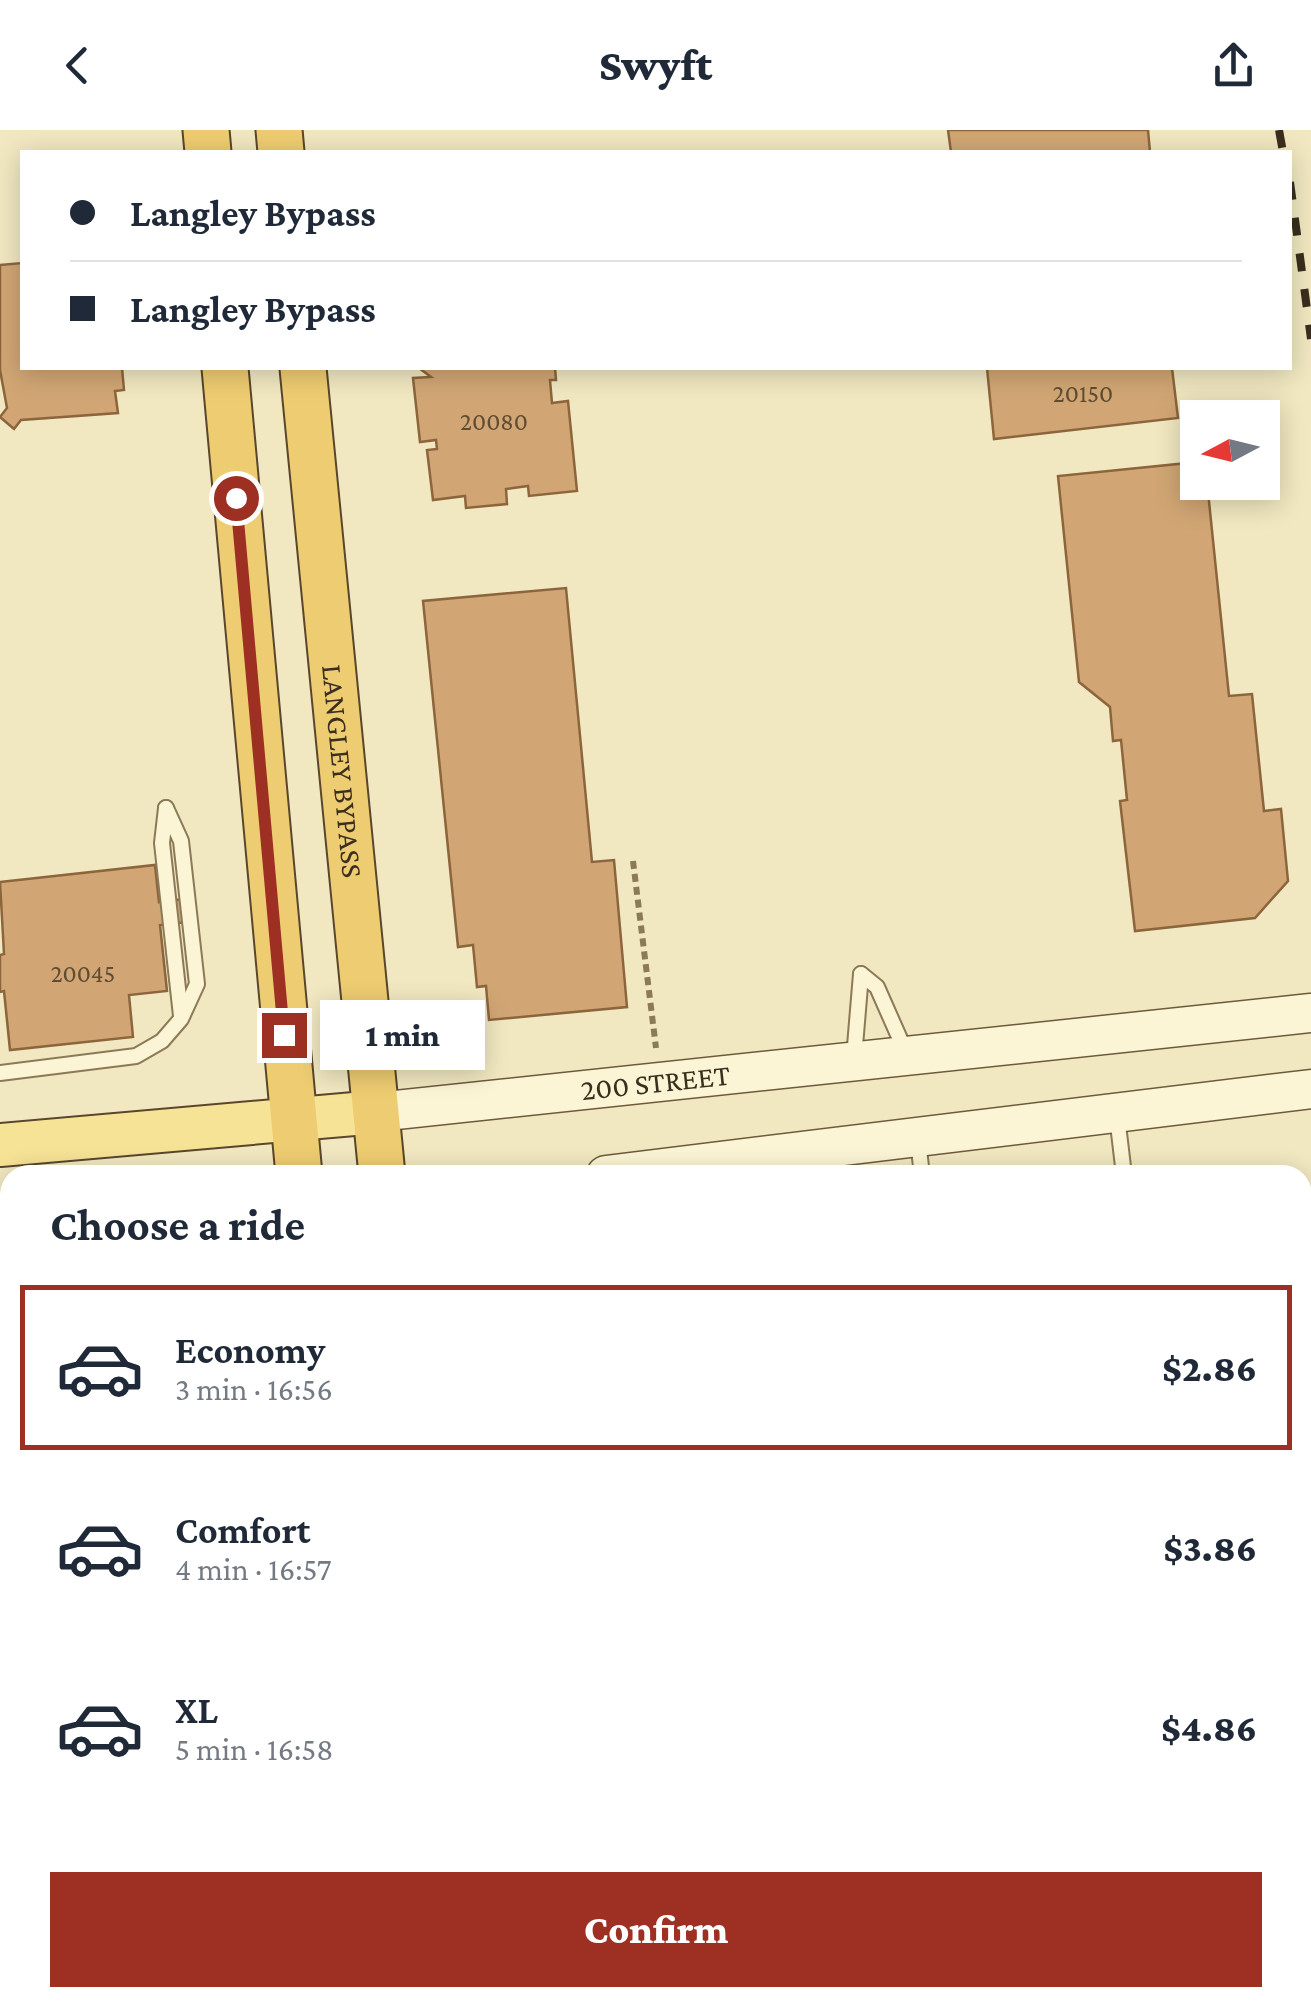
<!DOCTYPE html>
<html lang="en">
<head>
<meta charset="utf-8">
<style>
	body { margin:0; font-family:"Crimson Pro",serif; background:#f6f6f7; color:#1f2937; height:100vh; display:flex; flex-direction:column; font-size:38px; white-space:nowrap }
	* { box-sizing:border-box; margin:0 }
	p { font-size:32px; color:#747a83 }
	.icon { flex:none; width:55px; height:55px; fill:none; stroke:currentColor; stroke-width:2; stroke-linecap:round; stroke-linejoin:round }
	.map { position:relative; flex:1; overflow:hidden }
	.sheet { position:absolute; left:0px; top:1035px; width:1312px; height:842px; display:flex; flex-direction:column; background:#fff; border-radius:30px 30px 0 0; box-shadow:0 5px 25px #0003 }
	.sheet>* { flex:none }
	.top-card { position:absolute; left:20px; top:20px; width:1272px; height:220px; border-radius:0px; box-shadow:0 5px 25px #0003; display:grid; align-content:center; height:220px; padding:0 50px; background:#fff }
	.needle { width:65px; rotate:263deg }
	.controls { position:absolute; left:1180px; top:270px; display:grid; gap:20px }
	.controls a { display:grid; place-items:center; width:100px; height:100px; border-radius:0px; background:#fff; box-shadow:0 5px 25px #0003; font-size:50px }
	.end { position:absolute; width:45px; height:45px; margin:-22px; border:12px solid #9e3023; background:#fff; box-shadow:0 0 0 5px #fff }
	.from { border-radius:50% }
	.bubble { position:absolute; height:70px; border-radius:0px; background:#fff; box-shadow:0 5px 25px #0003; font-size:32px; font-weight:800; line-height:70px; text-align:center }
	.top-card b { display:flex; align-items:center; gap:35px; height:95px; font-size:38px }
	.top-card b+b { border-top:2px solid #e0e1e3 }
	.top-card i { width:25px; height:25px; background:#1f2937 }
	ul { padding:0; list-style:none }
	li { display:flex; align-items:center; gap:30px; height:165px; margin:0 20px 15px; padding:0 30px; border:5px solid transparent; border-radius:0px }
	li div { flex:1 }
	li b { display:block; font-size:38px }
	li em { font-style:normal; font-weight:800 }
	li.on { border-color:#9e3023 }
	li>.icon { width:90px; height:90px; stroke-width:1.5 }
	h2 { padding:0 50px; font-size:45px; line-height:120px }
	.cta { display:flex; gap:20px; margin-top:auto; padding:20px 50px }
	.cta a { flex:1; height:115px; border-radius:0px; background:#9e3023; color:#fff; font-size:40px; font-weight:800; line-height:115px; text-align:center }
	header { display:flex; justify-content:space-between; align-items:center; height:130px; padding:0 50px; background:#fff; font-size:45px; font-weight:800 }
	.map>svg:first-child { display:block }
	.building { fill:#d1a674; stroke:#8c653c; stroke-width:2.5 }
	.lines { fill:none; stroke-linecap:round; stroke-linejoin:round }
	.service-casing { stroke:#8b7957; stroke-width:18 }
	.secondary-casing { stroke:#6d5a3b; stroke-width:41 }
	.primary-casing { stroke:#59462c; stroke-width:46 }
	.trunk-casing { stroke:#59462c; stroke-width:49 }
	.path { stroke:#8b7957; stroke-width:6; stroke-dasharray:8 5; stroke-linecap:butt }
	.service { stroke:#fbf4d5; stroke-width:14 }
	.secondary { stroke:#fbf4d5; stroke-width:38 }
	.primary { stroke:#f6e396; stroke-width:42 }
	.trunk { stroke:#eecc71; stroke-width:45 }
	.rail { stroke:#3a2e1d; stroke-width:8; stroke-dasharray:18 18; stroke-linecap:butt }
	.route { stroke:#9e3023; stroke-width:12 }
	.labels { text-anchor:middle; stroke-width:8; stroke-linejoin:round; paint-order:stroke }
	.number-label { font-size:25px; fill:#604c33 }
	.street-label { font-size:30px; fill:#3a2e1d; stroke:#f8f1d1 }
</style>
</head>
<body>
<header><svg class="icon" aria-label="back" viewBox="0 0 24 24"><path d="M15 5l-7 7 7 7"/></svg>Swyft<svg class="icon" aria-label="share" viewBox="0 0 24 24"><path d="M12 15V3M7 8l5-5 5 5M5 13v7h14v-7"/></svg></header>
<div class="map">
<svg width="1311" height="1876" viewBox="0 0 1311 1876">
	<rect width="100%" height="100%" fill="#f1e8c1"/>
	<!-- building -->
	<g class="building">
		<polygon points="948,0 1148,0 1150,22 951,22"/>
		<polygon points="22,133 22,238 122,238 124,260 115,261 118,283 21,290 14,299 0,287 7,278 0,240 0,135"/>
		<polygon points="419,238 555,238 556,250 550,250 552,273 568,271 577,361 529,366 528,356 506,359 507,374 466,378 465,366 433,370 427,320 437,319 436,310 420,312 413,248 431,247"/>
		<polygon points="987,238 1172,238 1178,288 994,309"/>
		<polygon points="1198,332 1198,352 1207,352 1229,566 1252,564 1264,681 1281,679 1288,751 1255,788 1135,801 1120,671 1127,670 1121,610 1113,611 1110,577 1079,552 1058,346"/>
		<polygon points="566,458 592,732 614,730 627,877 489,890 486,856 477,857 473,815 458,817 423,471"/>
		<polygon points="155,735 159,772 185,769 187,792 160,795 167,861 129,865 133,907 10,920 4,861 0,862 0,825 4,824 0,752"/>
		<polygon points="1302,1689 1311,1699 1311,1819 1302,1826"/>
		<polygon points="1037,1868 1122,1868 1129,1876 1027,1876"/>
		<polygon points="1122,1868 1253,1868 1243,1876 1129,1876"/>
	</g>
	<g class="lines">
		<!-- service casing -->
		<g class="service-casing">
			<g id="service">
				<polyline points="166,678 162,713 181,886"/>
				<polyline points="861,844 877,857 907,925"/>
				<polyline points="854,928 861,844"/>
				<polyline points="0,943 136,926 162,911 181,889 197,854 181,711 166,678"/>
				<polyline points="1117,986 1124,1045"/>
				<polyline points="918,1011 922,1045"/>
				<polyline points="0,1487 10,1486"/>
				<polyline points="1302,1637 1311,1647"/>
				<polyline points="0,1848 10,1846"/>
				<polyline points="606,1868 607,1876"/>
				<polyline points="834,1876 845,1868"/>
			</g>
		</g>
		<!-- secondary casing -->
		<g class="secondary-casing">
			<g id="secondary">
				<path id="s1" d="M377,982L1311,883"/>
				<polyline points="606,1045 1311,959"/>
			</g>
		</g>
		<!-- primary casing -->
		<g class="primary-casing">
			<g id="primary">
				<polyline points="0,1015 377,982"/>
				<polyline points="0,1120 10,1118"/>
			</g>
		</g>
		<!-- trunk casing -->
		<g class="trunk-casing">
			<g id="trunk">
				<polyline points="206,0 208,22"/>
				<polyline points="279,0 281,22"/>
				<polyline points="225,238 299,1045"/>
				<path id="s2" d="M303,238L382,1045"/>
				<polyline points="417,1868 420,1876"/>
				<polyline points="502,1868 504,1876"/>
			</g>
		</g>
		<!-- path -->
		<polyline class="path" points="633,731 656,918"/>
		<!-- service -->
		<use href="#service" class="service"/>
		<!-- secondary -->
		<use href="#secondary" class="secondary"/>
		<!-- primary -->
		<use href="#primary" class="primary"/>
		<!-- trunk -->
		<use href="#trunk" class="trunk"/>
		<!-- rail -->
		<g class="rail">
			<polyline points="1279,0 1283,22"/>
			<polyline points="1290,52 1311,209"/>
		</g>
	</g>
	<g class="lines">
		<!-- route -->
		<polyline class="route" points="236,368 284,905"/>
	</g>
	<g class="labels">
		<!-- number labels -->
		<g class="number-label">
			<text x="1083" y="272">20150</text>
			<text x="494" y="300">20080</text>
			<text x="83" y="852">20045</text>
		</g>
		<!-- street labels -->
		<g class="street-label">
			<text dy="10" stroke="none"><textPath href="#s2" startOffset="405">LANGLEY BYPASS</textPath></text>
			<text dy="10" stroke="none"><textPath href="#s1" startOffset="280">200 STREET</textPath></text>
		</g>
	</g>
</svg>
<div class="controls">
<a><svg class="needle" viewBox="-14 -14 28 28"><path d="M0-13l5 13h-10z" fill="#e53935"/><path d="M0 13l5-13h-10z" fill="#747a83"/></svg></a>
</div>
<i class="end from" style="left:236px;top:368px"></i>
<i class="end" style="left:284px;top:905px"></i>
<div class="bubble" style="left:320px;top:870px;width:165px">1 min</div>
<div class="top-card">
<b><i class="from"></i>Langley Bypass</b>
<b><i></i>Langley Bypass</b>
</div>
<section class="sheet">
<h2>Choose a ride</h2>
<ul>
<li class="on"><svg class="icon" aria-label="car" viewBox="0 0 24 24"><path d="M5 17H2v-5l4-1 3-4h7l3 4 3 1v5h-3M9 17h6M6 11h13"/><circle cx="7" cy="17" r="2"/><circle cx="17" cy="17" r="2"/></svg><div><b>Economy</b><p>3 min · 16:56</p></div><em>$2.86</em></li>
<li><svg class="icon" aria-label="car" viewBox="0 0 24 24"><path d="M5 17H2v-5l4-1 3-4h7l3 4 3 1v5h-3M9 17h6M6 11h13"/><circle cx="7" cy="17" r="2"/><circle cx="17" cy="17" r="2"/></svg><div><b>Comfort</b><p>4 min · 16:57</p></div><em>$3.86</em></li>
<li><svg class="icon" aria-label="car" viewBox="0 0 24 24"><path d="M5 17H2v-5l4-1 3-4h7l3 4 3 1v5h-3M9 17h6M6 11h13"/><circle cx="7" cy="17" r="2"/><circle cx="17" cy="17" r="2"/></svg><div><b>XL</b><p>5 min · 16:58</p></div><em>$4.86</em></li>
</ul>
<div class="cta"><a>Confirm</a></div>
</section>
</div>
</body>
</html>
